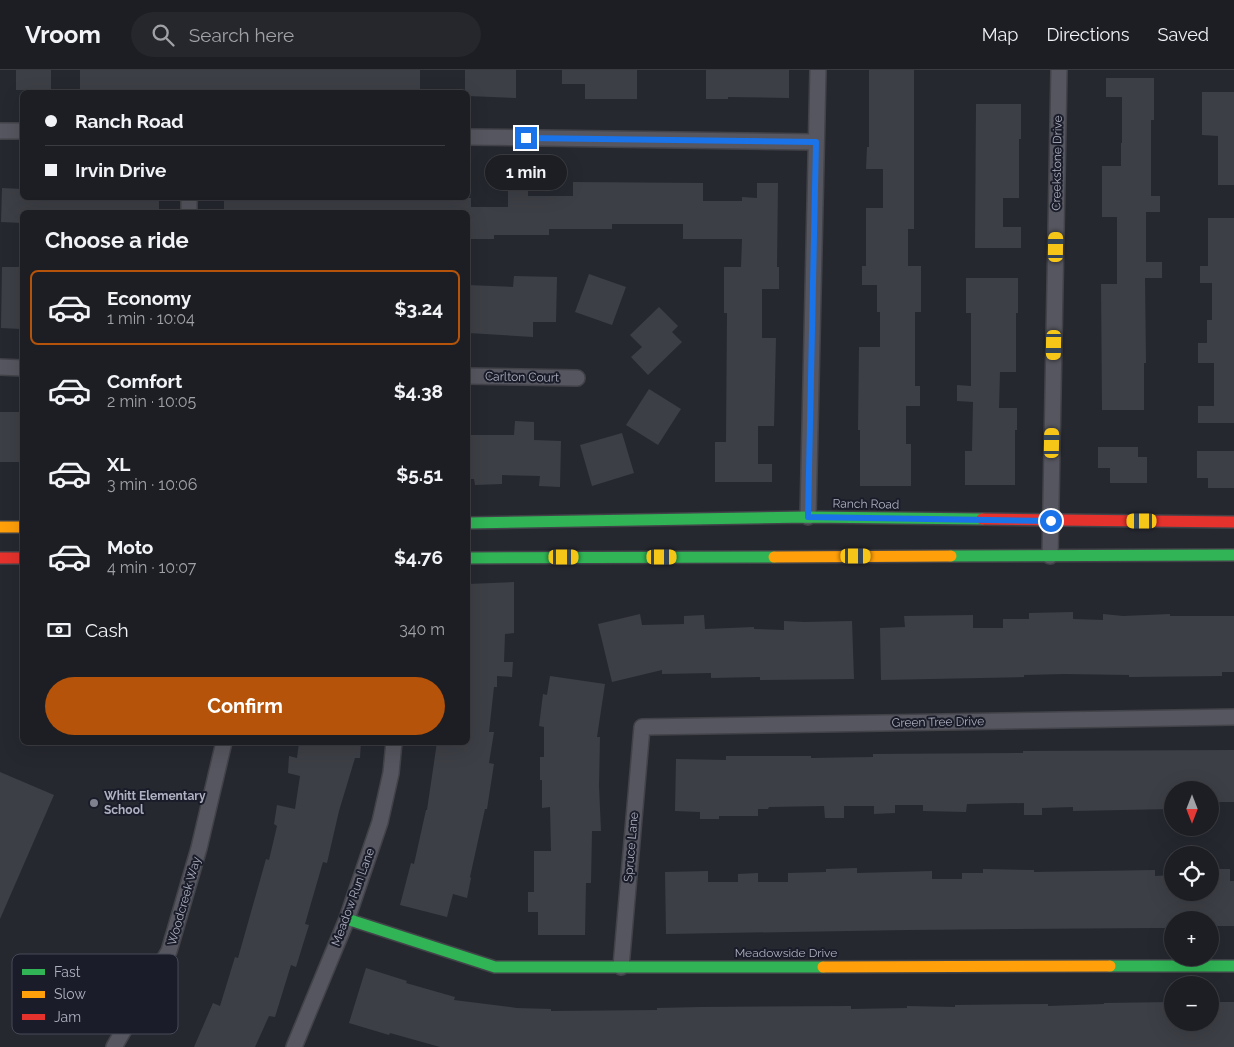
<!DOCTYPE html>
<html lang="en">
<head>
<meta charset="utf-8">
<style>
	body { margin:0; font-family:Raleway,sans-serif; background:#25272c; color:#f1f3f6; height:100vh; display:flex; flex-direction:column; font-size:19px; white-space:nowrap }
	* { box-sizing:border-box; margin:0 }
	p { font-size:16px; color:#a0a2a6 }
	.icon { flex:none; width:28px; height:28px; fill:none; stroke:currentColor; stroke-width:2; stroke-linecap:round; stroke-linejoin:round }
	.map { position:relative; flex:1; overflow:hidden }
	.drawer { position:absolute; left:20px; top:140px; width:450px; height:535px; display:flex; flex-direction:column; background:#1c1e24; border-radius:8px; box-shadow:0 5px 20px #0002,0 0 0 1px #3a3c41 }
	.drawer>* { flex:none }
	.hud { position:absolute; left:20px; top:20px; width:450px; height:110px; border-radius:8px; box-shadow:0 5px 20px #0002,0 0 0 1px #3a3c41; display:grid; align-content:center; height:110px; padding:0 25px; background:#1c1e24 }
	.needle { width:32px; rotate:180deg }
	.controls { position:absolute; left:1164px; top:711px; display:grid; gap:10px }
	.controls a { display:grid; place-items:center; width:55px; height:55px; border-radius:50%; background:#1c1e24; box-shadow:0 5px 20px #0002,0 0 0 1px #3a3c41; font-size:25px }
	.end { position:absolute; width:22px; height:22px; margin:-11px; border:6px solid #1a73e8; background:#fff; box-shadow:0 0 0 2px #fff }
	.from { border-radius:50% }
	.bubble { position:absolute; height:35px; border-radius:18px; background:#1c1e24; box-shadow:0 5px 20px #0002,0 0 0 1px #3a3c41; font-size:16px; font-weight:700; line-height:35px; text-align:center }
	.car { position:absolute; width:15px; height:30px; margin:-15px -8px; border-radius:6px; box-shadow:0 0 4px 1px #0007; background:linear-gradient(#f5c518 24%,#345 0 40%,#f5c518 0 76%,#345 0 86%,#f5c518 0) }
	.hud b { display:flex; align-items:center; gap:18px; height:48px; font-size:19px }
	.hud b+b { border-top:1px solid #3a3c41 }
	.hud i { width:12px; height:12px; background:#f1f3f6 }
	ul { padding:0; list-style:none }
	li { display:flex; align-items:center; gap:15px; height:75px; margin:0 10px 8px; padding:0 15px; border:2px solid transparent; border-radius:8px }
	li div { flex:1 }
	li b { display:block; font-size:19px }
	li em { font-style:normal; font-weight:700 }
	li.on { border-color:#b45309 }
	li>.icon { width:45px; height:45px; stroke-width:1.5 }
	h2 { padding:0 25px; font-size:22px; line-height:60px }
	.pay { display:flex; align-items:center; gap:12px; height:55px; padding:0 25px; font-size:19px }
	.pay p { margin-inline-start:auto }
	.cta { display:flex; gap:10px; margin-top:auto; padding:10px 25px }
	.cta a { flex:1; height:58px; border-radius:30px; background:#b45309; color:#fff; font-size:20px; font-weight:700; line-height:58px; text-align:center }
	header { display:flex; align-items:center; gap:30px; box-sizing:border-box; height:70px; padding:0 25px; background:#1c1e24; border-bottom:1px solid #3a3c41 }
	header strong { font-size:24px }
	nav { display:flex; gap:28px; margin-inline-start:auto; font-size:18px }
	.search { width:350px; height:45px; background:#25272c; display:flex; align-items:center; gap:12px; box-sizing:border-box; padding:0 18px; border-radius:28px; color:#a0a2a6; font-size:19px }
	.map>svg:first-child { display:block }
	.building { fill:#3d3f46 }
	.lines { fill:none; stroke-linecap:round; stroke-linejoin:round }
	.street-casing { stroke:#424349; stroke-width:18 }
	.fast-casing { stroke:#424349; stroke-width:14 }
	.slow-casing { stroke:#424349; stroke-width:14 }
	.jam-casing { stroke:#424349; stroke-width:14 }
	.street { stroke:#55565f; stroke-width:15 }
	.fast { stroke:#30b455; stroke-width:11 }
	.slow { stroke:#ff9f0a; stroke-width:11 }
	.jam { stroke:#e5322d; stroke-width:11 }
	.route { stroke:#1a73e8; stroke-width:6 }
	.poi-dot { fill:#7f818f; stroke:#1a1c29; stroke-width:2 }
	.labels { text-anchor:middle; stroke-width:4; stroke-linejoin:round; paint-order:stroke }
	.street-label { font-size:12px; fill:#afb1c2; stroke:#1a1c29 }
	.poi-label { font-size:12px; font-weight:bold; fill:#afb1c2; stroke:#1a1c29; text-anchor:start }
	.key { fill:#1a1c29; stroke:#474957; stroke-width:1 }
	.key-label { font-size:14px; fill:#afb1c2 }
</style>
</head>
<body>
<header>
<strong>Vroom</strong>
<div class="search"><svg class="icon" aria-label="search" viewBox="0 0 24 24"><circle cx="10" cy="10" r="6"/><path d="M15 15l6 6"/></svg>Search here</div>
<nav><a>Map</a><a>Directions</a><a>Saved</a></nav>
</header>
<div class="map">
<svg width="1234" height="977" viewBox="0 0 1234 977">
	<rect width="100%" height="100%" fill="#262830"/>
	<!-- building -->
	<g class="building">
		<rect x="16" y="0" width="35" height="20"/>
		<polygon points="80,0 420,0 420,22 316,22 316,20 80,20"/>
		<polygon points="465,0 516,0 516,28 468,26 468,22 465,22"/>
		<polygon points="562,0 637,0 637,29 585,29 585,14 562,14"/>
		<polygon points="706,0 789,0 789,28 728,27 728,29 706,29"/>
		<polygon points="869,0 914,0 914,159 908,159 908,196 921,196 921,242 915,242 915,316 920,316 920,336 906,336 906,374 911,374 911,416 860,416 860,360 858,360 859,277 880,277 880,242 877,242 877,215 862,215 862,196 866,196 866,138 883,138 883,99 866,99 867,77 869,77"/>
		<polygon points="1106,8 1154,8 1154,50 1151,50 1151,126 1160,126 1160,142 1146,142 1146,192 1162,192 1162,208 1145,208 1146,293 1144,293 1144,340 1102,340 1101,214 1117,214 1117,147 1102,147 1102,96 1121,96 1121,73 1122,73 1122,27 1106,27"/>
		<polygon points="1202,22 1234,22 1234,115 1218,115 1218,66 1202,65"/>
		<polygon points="976,34 1021,34 1021,69 1019,69 1019,128 1003,128 1003,157 1021,157 1021,178 975,178"/>
		<polygon points="508,109 528,109 528,126 573,126 573,112 703,113 703,131 742,131 742,127 757,128 757,113 778,113 777,197 779,197 779,219 762,219 762,268 776,268 774,356 758,356 758,394 772,394 772,412 715,412 715,372 726,372 727,243 724,243 724,197 741,197 742,169 683,169 683,154 612,154 612,159 549,159 549,165 494,165 494,169 468,169 468,142 224,142 224,128 471,128 471,137 508,137"/>
		<polygon points="2,118 22,119 22,128 159,128 159,142 22,142 22,153 1,152"/>
		<polygon points="1208,148 1234,148 1234,353 1198,353 1198,336 1214,336 1214,293 1198,293 1198,273 1207,273 1207,250 1212,250 1212,213 1200,213 1200,196 1208,196"/>
		<polygon points="2,197 22,197 21,259 1,258"/>
		<polygon points="589,204 626,217 612,255 575,242"/>
		<polygon points="514,206 557,207 556,252 533,252 533,267 468,263 468,215 513,217"/>
		<polygon points="966,208 1018,208 1018,243 1016,243 1016,302 1000,302 999,338 1017,338 1017,360 1015,360 1015,415 965,415 965,381 972,381 973,332 957,331 957,315 971,316 971,243 966,243"/>
		<polygon points="659,237 678,256 672,262 682,272 648,305 631,287 642,277 630,265"/>
		<polygon points="649,319 681,339 658,375 626,355"/>
		<rect x="0" y="342" width="22" height="50"/>
		<polygon points="515,351 534,352 534,370 561,371 560,417 539,416 540,406 502,405 502,414 475,415 474,409 468,409 468,365 514,365"/>
		<polygon points="622,363 634,403 592,416 580,375"/>
		<polygon points="1098,377 1138,377 1138,387 1147,387 1147,413 1110,413 1110,398 1098,398"/>
		<polygon points="1197,381 1234,381 1234,418 1208,418 1208,408 1197,408"/>
		<polygon points="514,512 514,563 505,564 504,592 513,592 512,607 497,606 497,617 494,617 489,662 494,662 489,693 494,694 487,739 485,739 470,807 471,808 467,828 453,824 447,847 400,835 411,793 414,794 426,740 427,740 437,672 468,672 468,514"/>
		<polygon points="1073,542 1073,549 1103,550 1103,544 1123,546 1170,544 1170,546 1234,546 1234,602 1222,602 1222,606 1129,607 1129,605 1065,604 1024,605 1024,607 881,610 880,558 905,557 904,546 973,545 973,558 1003,558 1003,549 1029,549 1029,543"/>
		<polygon points="640,544 642,555 684,554 684,546 704,545 705,559 754,557 754,559 784,560 784,551 804,552 852,551 854,609 760,610 760,607 711,608 711,603 662,604 662,600 612,612 598,554"/>
		<polygon points="550,606 605,614 597,667 600,667 599,716 601,761 592,761 591,813 586,813 585,865 538,865 538,842 528,842 528,822 534,822 534,781 551,781 550,737 542,738 542,710 540,710 540,687 544,687 544,657 539,656 543,624 547,625"/>
		<polygon points="299,672 361,672 360,688 355,688 339,741 327,793 323,792 305,854 309,855 296,897 291,895 275,947 269,946 255,977 194,977 213,933 220,936 235,887 238,888 266,789 269,790 277,756 274,754 277,735 295,739 300,706 288,703 289,686 297,688"/>
		<polygon points="1234,680 1234,732 1210,732 1210,720 1172,720 1172,739 1073,741 1073,737 1042,738 1042,745 1024,745 1024,733 967,734 966,742 923,741 923,735 895,735 895,743 874,744 874,736 844,736 844,748 825,748 824,736 769,737 768,739 758,739 758,746 719,746 719,749 700,749 700,742 675,741 676,689 726,690 726,686 811,686 811,688 873,687 873,684 1023,683 1023,681"/>
		<polygon points="0,702 54,725 0,849"/>
		<polygon points="857,798 857,803 932,801 932,809 962,809 962,803 983,803 983,799 1034,800 1034,802 1155,800 1155,806 1172,805 1172,822 1211,822 1211,799 1230,799 1230,811 1234,811 1234,856 1212,856 1212,850 1172,850 1172,858 1154,858 907,860 666,864 665,802 708,801 708,812 738,812 738,804 758,803 758,812 788,812 788,803 826,802 826,799"/>
		<polygon points="366,898 407,911 406,913 455,927 454,930 517,938 551,939 551,941 657,940 657,938 701,937 851,936 851,939 907,938 907,936 955,937 955,935 1048,934 1048,936 1104,934 1104,933 1172,932 1172,952 1210,952 1210,932 1234,932 1234,977 440,977 390,963 389,965 349,953"/>
	</g>
	<g class="lines">
		<!-- street casing -->
		<g class="street-casing">
			<g id="street">
				<polyline points="0,61 22,61"/>
				<polyline points="468,67 816,72"/>
				<polyline points="189,142 189,128"/>
				<polyline points="0,297 22,298"/>
				<polyline points="468,306 577,308"/>
				<polyline points="808,447 818,0"/>
				<polyline points="1050,486 1059,0"/>
				<polyline points="621,897 642,657 1234,647"/>
				<polyline points="114,977 169,881 199,778 224,672"/>
				<polyline points="294,977 347,849 380,752 391,703 394,672"/>
			</g>
		</g>
		<!-- fast casing -->
		<g class="fast-casing">
			<g id="fast">
				<polyline points="468,453 808,447 982,449"/>
				<polyline points="951,486 1234,485"/>
				<polyline points="468,488 774,487"/>
				<polyline points="347,849 495,897 823,897"/>
				<polyline points="1110,896 1234,896"/>
			</g>
		</g>
		<!-- slow casing -->
		<g class="slow-casing">
			<g id="slow">
				<polyline points="0,457 22,457"/>
				<polyline points="774,487 951,486"/>
				<polyline points="823,897 1110,896"/>
			</g>
		</g>
		<!-- jam casing -->
		<g class="jam-casing">
			<g id="jam">
				<polyline points="982,449 1234,452"/>
				<polyline points="0,488 22,488"/>
			</g>
		</g>
		<!-- street -->
		<use href="#street" class="street"/>
		<!-- fast -->
		<use href="#fast" class="fast"/>
		<!-- slow -->
		<use href="#slow" class="slow"/>
		<!-- jam -->
		<use href="#jam" class="jam"/>
	</g>
	<g class="lines">
		<!-- route -->
		<polyline class="route" points="526,68 816,72 808,447 1051,451"/>
	</g>
	<!-- markers -->
	<circle class="poi-dot" cx="94" cy="733" r="5"/>
	<g class="labels">
		<!-- street labels -->
		<g class="street-label">
			<text transform="translate(1057 93) rotate(-89)" y="4">Creekstone Drive</text>
			<text transform="translate(522 307) rotate(1)" y="4">Carlton Court</text>
			<text transform="translate(866 434) rotate(1)" y="4">Ranch Road</text>
			<text transform="translate(938 652) rotate(-1)" y="4">Green Tree Drive</text>
			<text transform="translate(631 777) rotate(-85)" y="4">Spruce Lane</text>
			<text transform="translate(353 827) rotate(-70)" y="4">Meadow Run Lane</text>
			<text transform="translate(184 831) rotate(-74)" y="4">Woodcreek Way</text>
			<text x="786" y="887">Meadowside Drive</text>
		</g>
		<!-- poi labels -->
		<g class="poi-label">
			<text x="104" y="730">Whitt Elementary<tspan x="104" dy="14">School</tspan></text>
		</g>
	</g>
	<!-- legend -->
	<rect x="12" y="884" width="166" height="80" rx="8" class="key"/>
	<rect x="22" y="899" width="23" height="6" fill="#30b455"/>
	<rect x="22" y="921" width="23" height="7" fill="#ff9f0a"/>
	<rect x="22" y="944" width="23" height="6" fill="#e5322d"/>
	<g class="key-label">
		<text x="54" y="907">Fast</text>
		<text x="54" y="929">Slow</text>
		<text x="54" y="952">Jam</text>
	</g>
</svg>
<div class="controls">
<a><svg class="needle" viewBox="-14 -14 28 28"><path d="M0-13l5 13h-10z" fill="#e53935"/><path d="M0 13l5-13h-10z" fill="#a0a2a6"/></svg></a>
<a><svg class="icon" aria-label="locate" viewBox="0 0 24 24"><circle cx="12" cy="12" r="6"/><path d="M12 2v4M12 18v4M2 12h4M18 12h4"/></svg></a>
<a>+</a>
<a>−</a>
</div>
<i class="end from" style="left:1051px;top:451px"></i>
<i class="end" style="left:526px;top:68px"></i>
<div class="bubble" style="left:485px;top:85px;width:82px">1 min</div>
<i class="car" style="left:1056px;top:177px;rotate:1deg"></i>
<i class="car" style="left:1054px;top:275px;rotate:181deg"></i>
<i class="car" style="left:1052px;top:373px;rotate:1deg"></i>
<i class="car" style="left:1142px;top:451px;rotate:270deg"></i>
<i class="car" style="left:856px;top:486px;rotate:90deg"></i>
<i class="car" style="left:564px;top:487px;rotate:90deg"></i>
<i class="car" style="left:662px;top:487px;rotate:90deg"></i>
<div class="hud">
<b><i class="from"></i>Ranch Road</b>
<b><i></i>Irvin Drive</b>
</div>
<section class="drawer">
<h2>Choose a ride</h2>
<ul>
<li class="on"><svg class="icon" aria-label="car" viewBox="0 0 24 24"><path d="M5 17H2v-5l4-1 3-4h7l3 4 3 1v5h-3M9 17h6M6 11h13"/><circle cx="7" cy="17" r="2"/><circle cx="17" cy="17" r="2"/></svg><div><b>Economy</b><p>1 min · 10:04</p></div><em>$3.24</em></li>
<li><svg class="icon" aria-label="car" viewBox="0 0 24 24"><path d="M5 17H2v-5l4-1 3-4h7l3 4 3 1v5h-3M9 17h6M6 11h13"/><circle cx="7" cy="17" r="2"/><circle cx="17" cy="17" r="2"/></svg><div><b>Comfort</b><p>2 min · 10:05</p></div><em>$4.38</em></li>
<li><svg class="icon" aria-label="car" viewBox="0 0 24 24"><path d="M5 17H2v-5l4-1 3-4h7l3 4 3 1v5h-3M9 17h6M6 11h13"/><circle cx="7" cy="17" r="2"/><circle cx="17" cy="17" r="2"/></svg><div><b>XL</b><p>3 min · 10:06</p></div><em>$5.51</em></li>
<li><svg class="icon" aria-label="car" viewBox="0 0 24 24"><path d="M5 17H2v-5l4-1 3-4h7l3 4 3 1v5h-3M9 17h6M6 11h13"/><circle cx="7" cy="17" r="2"/><circle cx="17" cy="17" r="2"/></svg><div><b>Moto</b><p>4 min · 10:07</p></div><em>$4.76</em></li>
</ul>
<div class="pay"><svg class="icon" aria-label="cash" viewBox="0 0 24 24"><path d="M3 7h18v10H3z"/><circle cx="12" cy="12" r="2"/></svg>Cash<p>340 m</p></div>
<div class="cta"><a>Confirm</a></div>
</section>
</div>
</body>
</html>
